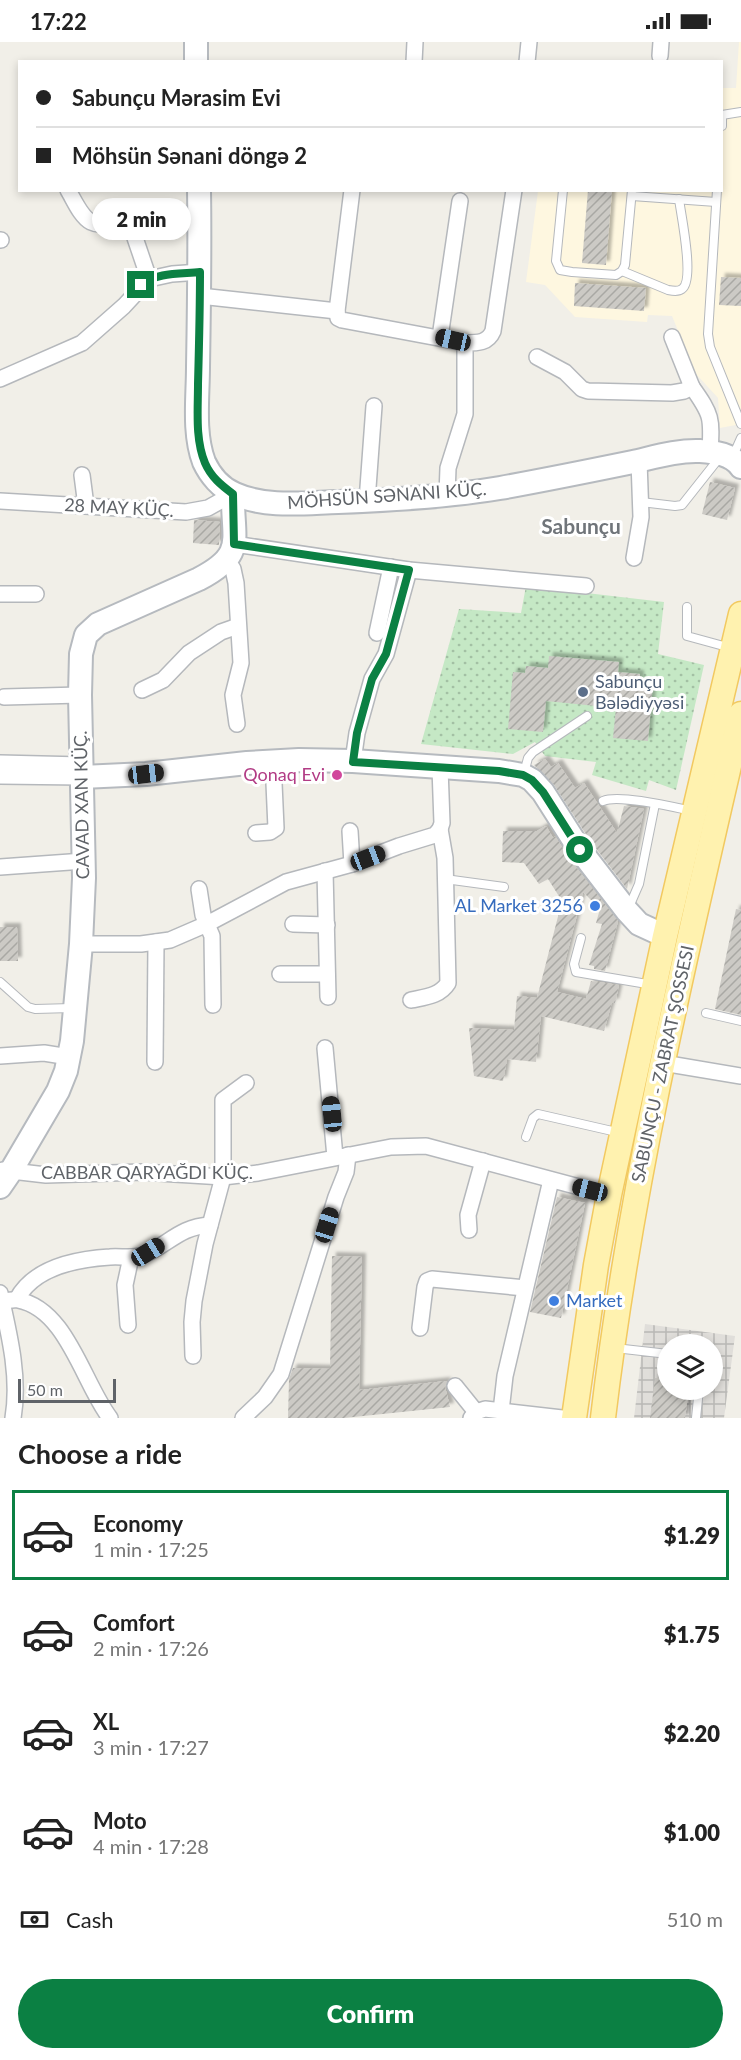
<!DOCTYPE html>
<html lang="en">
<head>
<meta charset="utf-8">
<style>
	body { margin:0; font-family:Lato,sans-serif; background:#f2f2f2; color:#222; height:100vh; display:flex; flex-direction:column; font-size:22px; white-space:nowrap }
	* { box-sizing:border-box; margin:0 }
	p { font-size:20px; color:#767676 }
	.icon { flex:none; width:33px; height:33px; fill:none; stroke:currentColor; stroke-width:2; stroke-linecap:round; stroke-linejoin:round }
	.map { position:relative; height:1376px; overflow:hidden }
	.sheet { display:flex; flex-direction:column; background:#fff; flex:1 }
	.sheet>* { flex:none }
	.banner { position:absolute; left:18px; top:18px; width:705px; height:132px; border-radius:0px; box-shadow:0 3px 9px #0003; display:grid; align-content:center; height:132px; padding:0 18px; background:#fff }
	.controls { position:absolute; left:657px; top:1292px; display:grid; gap:12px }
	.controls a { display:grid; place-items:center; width:66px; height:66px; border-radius:50%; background:#fff; box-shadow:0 3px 9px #0003; font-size:30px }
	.scale { position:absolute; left:18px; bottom:15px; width:98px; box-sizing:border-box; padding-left:6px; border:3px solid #5f6368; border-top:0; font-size:16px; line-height:21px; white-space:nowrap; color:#5f6368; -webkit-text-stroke:4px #fff; paint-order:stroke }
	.end { position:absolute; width:27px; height:27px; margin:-14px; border:8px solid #0b8043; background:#fff; box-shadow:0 0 0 3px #fff }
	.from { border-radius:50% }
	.bubble { position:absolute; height:42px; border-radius:21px; background:#fff; box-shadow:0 3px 9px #0003; font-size:20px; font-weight:800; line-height:42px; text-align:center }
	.car { position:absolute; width:18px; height:36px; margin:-18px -9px; border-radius:8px; box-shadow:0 0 4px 2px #0007; background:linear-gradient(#222 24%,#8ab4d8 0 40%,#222 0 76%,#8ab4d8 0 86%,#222 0) }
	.banner b { display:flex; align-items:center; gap:21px; height:57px; font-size:22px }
	.banner b+b { border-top:2px solid #e0e0e0 }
	.banner i { width:15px; height:15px; background:#222 }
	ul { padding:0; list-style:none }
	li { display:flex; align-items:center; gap:18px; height:90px; margin:0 12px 9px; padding:0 6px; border:3px solid transparent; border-radius:0px }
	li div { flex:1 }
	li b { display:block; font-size:22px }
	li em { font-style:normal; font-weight:800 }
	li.active { border-color:#0b8043 }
	li>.icon { width:54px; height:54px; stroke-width:1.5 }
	h2 { padding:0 18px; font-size:27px; line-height:72px }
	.pay { display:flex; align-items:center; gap:15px; height:66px; padding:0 18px; font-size:22px }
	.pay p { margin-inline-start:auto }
	.primary-button { display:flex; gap:12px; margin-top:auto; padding:12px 18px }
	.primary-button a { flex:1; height:69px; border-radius:36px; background:#0b8043; color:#fff; font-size:24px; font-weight:800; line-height:69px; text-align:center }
	.status { display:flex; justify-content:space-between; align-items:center; height:42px; padding:0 30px; background:#fff; direction:ltr }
	.status svg { height:16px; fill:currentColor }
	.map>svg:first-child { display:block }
	.commercial { fill:#fef7e0 }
	.industrial { fill:url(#industrial-grid); fill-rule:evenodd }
	.grass { fill:url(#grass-dots) }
	.building { fill:url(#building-hatch); filter:url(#shadow) }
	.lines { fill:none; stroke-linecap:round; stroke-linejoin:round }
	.lane-casing { stroke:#b5b8bc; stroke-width:10 }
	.street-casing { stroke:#b5b8bc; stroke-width:18 }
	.secondary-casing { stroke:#b6babf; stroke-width:26 }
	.primary-casing { stroke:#f2c960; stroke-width:27 }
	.lane { stroke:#fff; stroke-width:8 }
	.street { stroke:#fff; stroke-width:15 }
	.secondary { stroke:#fff; stroke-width:22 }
	.primary { stroke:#fff2af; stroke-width:24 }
	.route { stroke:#0b8043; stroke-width:8 }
	.service-dot { fill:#5c6f8a; stroke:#fff; stroke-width:2 }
	.hotel-dot { fill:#d1479c; stroke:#fff; stroke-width:2 }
	.shop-dot { fill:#3f7fe0; stroke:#fff; stroke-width:2 }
	.labels { text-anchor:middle; stroke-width:6; stroke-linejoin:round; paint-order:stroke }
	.street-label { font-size:18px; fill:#5f6368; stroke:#fff }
	.service-label { font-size:18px; fill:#4e5e75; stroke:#fff; text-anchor:start }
	.hotel-label { font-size:18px; fill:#b23c85; stroke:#fff; text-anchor:end }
	.shop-label { font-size:18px; fill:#366cbe; stroke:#fff; text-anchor:end }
	.quarter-label { font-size:21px; font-weight:bold; fill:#70757a; stroke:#fff }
</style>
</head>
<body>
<div class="status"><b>17:22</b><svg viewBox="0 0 49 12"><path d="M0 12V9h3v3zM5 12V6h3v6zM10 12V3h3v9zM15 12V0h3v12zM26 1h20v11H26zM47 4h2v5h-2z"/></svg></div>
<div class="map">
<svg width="741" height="1376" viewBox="0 0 741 1376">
	<defs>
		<pattern id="industrial-grid" width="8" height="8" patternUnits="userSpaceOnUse" patternTransform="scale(1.5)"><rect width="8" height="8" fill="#e0deda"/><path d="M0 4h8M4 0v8" fill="none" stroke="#b9b8b5"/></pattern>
		<pattern id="grass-dots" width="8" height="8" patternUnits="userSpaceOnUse" patternTransform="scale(1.5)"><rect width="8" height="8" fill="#c5e8c5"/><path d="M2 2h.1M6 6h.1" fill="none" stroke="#a3c0a4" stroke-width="1.8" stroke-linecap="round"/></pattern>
		<pattern id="building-hatch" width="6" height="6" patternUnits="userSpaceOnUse" patternTransform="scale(1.5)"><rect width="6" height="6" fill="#cccac5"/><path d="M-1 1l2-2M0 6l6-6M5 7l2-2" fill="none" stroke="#a9a8a4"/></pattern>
		<filter id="shadow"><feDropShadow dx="4" dy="-4" stdDeviation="1.5" flood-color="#0004"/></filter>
	</defs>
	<rect width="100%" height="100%" fill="#f1efe8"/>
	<!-- commercial -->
	<polygon class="commercial" points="739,0 741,0 741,382 720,386 718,356 696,332 672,274 648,273 647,280 575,275 545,243 526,240 538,149 722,148 722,46 736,46"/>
	<!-- industrial -->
	<path class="industrial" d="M645,1282L735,1294L724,1376H634ZM668,1302H712V1347H668Z"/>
	<!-- grass -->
	<polygon class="grass" points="526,544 664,560 658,612 704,623 676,748 649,738 646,749 592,733 596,720 545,714 535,700 513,712 421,702 459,567 521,571"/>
	<!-- building -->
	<g class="building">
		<polygon points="588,148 612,148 606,223 582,221"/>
		<polygon points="721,235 741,236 741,264 719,263"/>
		<polygon points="575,241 646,246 644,269 574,264"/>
		<polygon points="710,440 735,446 727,478 702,472"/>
		<polygon points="194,478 220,480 219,503 193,501"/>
		<polygon points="549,614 619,620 618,630 640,632 640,640 653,641 648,699 613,696 616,666 546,659 543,690 508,687 513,630 525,631 526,624 548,626"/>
		<polygon points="545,717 551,725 558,721 575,746 584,741 617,791 624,764 644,767 627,847 591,800 554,743 534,723"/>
		<polygon points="546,784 553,796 555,794 569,816 618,879 605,929 594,927 594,924 589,923 602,882 596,881 600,867 583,850 557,950 586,957 591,939 619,943 615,961 612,960 604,989 541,974 536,1020 507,1017 503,1039 474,1034 469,986 514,988 517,954 537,956 562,859 548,837 539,842 524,821 502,820 503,789 537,789"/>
		<polygon points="736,867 741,868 741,973 715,967"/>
		<polygon points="0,885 17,885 18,919 0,919"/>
		<polygon points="557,1155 585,1161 561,1276 530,1270"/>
		<polygon points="332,1214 362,1215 359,1348 447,1339 445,1345 450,1365 344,1376 288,1376 289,1337 293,1326 330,1327"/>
		<polygon points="655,1336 668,1337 668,1347 689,1347 685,1376 650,1376"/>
	</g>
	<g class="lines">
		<!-- lane casing -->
		<g class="lane-casing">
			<g id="lane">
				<polyline points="722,73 741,70"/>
				<polyline points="722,84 722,73"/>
				<polyline points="563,148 556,219 560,228 572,230 616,233 622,229 625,223 632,148"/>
				<polyline points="717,148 708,292 710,305 741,382"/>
				<polyline points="632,154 716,160"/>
				<path d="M622,229L668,248C673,249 678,250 682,247C695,238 681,173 679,157"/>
				<polyline points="733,414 741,396"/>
				<polyline points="641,460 675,464 682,463 720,415"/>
				<polyline points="687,565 687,594 731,606"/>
				<polyline points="524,731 528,716 533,710 587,674"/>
				<path d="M603,759C619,752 673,765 692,769"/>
				<polyline points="445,837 504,845"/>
				<polyline points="629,865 639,842 655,762"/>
				<polyline points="581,896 574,922 576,930 653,943"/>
				<polyline points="0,940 28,965 35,967 72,966"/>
				<polyline points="706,971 741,979"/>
				<polyline points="526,1095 533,1076 538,1072 621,1091"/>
				<polyline points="615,1306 668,1312"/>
				<polyline points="696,1376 699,1347"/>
			</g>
		</g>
		<!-- street casing -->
		<g class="street-casing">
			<g id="street">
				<polyline points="660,14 661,0"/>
				<polyline points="414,20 415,0"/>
				<polyline points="527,20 529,0"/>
				<path d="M68,148C74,158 81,175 91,180C107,188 118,170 132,187L149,237"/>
				<polyline points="352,148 337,269 338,276 342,278 465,301"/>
				<polyline points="0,198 1,198"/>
				<polyline points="200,254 337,269"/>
				<polyline points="440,295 460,159"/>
				<polyline points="672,295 692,345"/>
				<path d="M537,315L565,330L582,347L588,349L672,351L684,349L692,345C712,373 712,376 710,410"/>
				<polyline points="0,337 82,301 124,264 149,237 172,232 200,230"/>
				<polyline points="82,433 86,464"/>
				<path d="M447,453L448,426L465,372V301C478,301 488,301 493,289L514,148"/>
				<polyline points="0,459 186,470 208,466 233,452"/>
				<polyline points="367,459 374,364"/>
				<polyline points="234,502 409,528 586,544"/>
				<polyline points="634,516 641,475 639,419"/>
				<polyline points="227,518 233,527 236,541 241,621 233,653 237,682"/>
				<polyline points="0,552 36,552"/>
				<polyline points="377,591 391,525"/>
				<polyline points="142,648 163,638 189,611 221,590 238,584"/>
				<polyline points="4,655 80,653"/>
				<polyline points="353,719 357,691 372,637 386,612 409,528"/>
				<polyline points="0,721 82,723"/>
				<polyline points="0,734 82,735"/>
				<polyline points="350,789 352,822"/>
				<polyline points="256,791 270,790 276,786 273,719"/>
				<polyline points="0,825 84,819"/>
				<polyline points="325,829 328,955"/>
				<polyline points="199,847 203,873 212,894 213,963"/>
				<polyline points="293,882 327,883"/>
				<polyline points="81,902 141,902 170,898 207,882 286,840 352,822 399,804 435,793 440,787 442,781 440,726"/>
				<polyline points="280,932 327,932"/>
				<path d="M411,958C425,955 440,954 448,941L445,816L440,787"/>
				<polyline points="325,1006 335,1115"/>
				<polyline points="0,1014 44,1011 69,1015"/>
				<polyline points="155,1020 156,900"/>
				<polyline points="663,1021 741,1034"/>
				<polyline points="3,1128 46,1133 142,1130 223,1135 258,1131 391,1105 426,1104 609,1153"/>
				<polyline points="469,1188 468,1173 483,1119"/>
				<path d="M0,1251C9,1291 20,1335 13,1376"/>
				<path d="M17,1257C34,1225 77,1217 110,1215C121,1214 132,1217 143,1213C169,1203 178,1185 210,1183"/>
				<path d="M0,1260C5,1259 13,1257 18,1258C67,1267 83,1341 110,1376"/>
				<polyline points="128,1283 125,1243 131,1215"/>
				<polyline points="420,1286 425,1245 427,1239 432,1237 525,1246"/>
				<polyline points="193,1314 192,1280 194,1259 205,1202 223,1135 223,1058 246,1041"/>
				<polyline points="455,1344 476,1370"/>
				<polyline points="501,1369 505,1334 551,1138"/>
				<polyline points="243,1376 265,1355 281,1332 336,1155 346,1130 348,1113"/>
				<polyline points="471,1376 476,1370 485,1367 562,1376"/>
			</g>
		</g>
		<!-- secondary casing -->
		<g class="secondary-casing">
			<g id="secondary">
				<polyline points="196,0 196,20"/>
				<path d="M199,148C200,207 199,266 198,325C198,355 193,391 204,420C210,433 221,446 235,452C266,466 304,461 338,460C392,458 447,455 500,446C545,438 589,429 633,420C655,415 678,408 700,409C715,410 732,412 741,425"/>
				<polyline points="82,735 146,732 247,721 299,718 353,719 499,729 523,733 532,738 543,750 580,808 627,869 639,882 665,894"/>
				<path d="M0,1145L11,1129L58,1049L66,1029L72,999L81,902L84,836L80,653L81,612L86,593L98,582L199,537C247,512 232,498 233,452"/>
			</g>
		</g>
		<!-- primary casing -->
		<g class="primary-casing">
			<g id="primary">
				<polyline points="574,1376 596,1223 609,1153 665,894 741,572"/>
				<path d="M603,1376C631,1138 687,905 741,672"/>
			</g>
		</g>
		<!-- lane -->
		<use href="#lane" class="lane"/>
		<!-- street -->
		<use href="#street" class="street"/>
		<!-- secondary -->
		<use href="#secondary" class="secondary"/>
		<!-- primary -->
		<use href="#primary" class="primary"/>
	</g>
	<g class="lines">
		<!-- route -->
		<path class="route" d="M141,243C157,230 180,232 200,230C200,268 199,305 198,342C198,368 195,397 205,421C211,435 221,443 233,452L234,502L409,528L386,612L372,637L357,691L353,720L499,729L523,733L532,738L543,750L580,808"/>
	</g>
	<!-- markers -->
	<circle class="service-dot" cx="583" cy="650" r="6"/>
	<circle class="hotel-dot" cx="337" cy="733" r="6"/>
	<g class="shop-dot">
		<circle cx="595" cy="864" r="6"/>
		<circle cx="554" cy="1259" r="6"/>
	</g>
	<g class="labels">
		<!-- street labels -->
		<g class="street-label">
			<text transform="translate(387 454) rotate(-4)" y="6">MÖHSÜN SƏNANI KÜÇ.</text>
			<text transform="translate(119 466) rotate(3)" y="6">28 MAY KÜÇ.</text>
			<text transform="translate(82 763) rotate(-91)" y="6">CAVAD XAN KÜÇ.</text>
			<text transform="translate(663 1022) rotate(-78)" y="6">SABUNÇU - ZABRAT ŞOSSESI</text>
			<text x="147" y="1137">CABBAR QARYAĞDI KÜÇ.</text>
		</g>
		<!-- service labels -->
		<g class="service-label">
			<text x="595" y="646">Sabunçu<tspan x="595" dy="21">Bələdiyyəsi</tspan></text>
		</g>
		<!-- hotel labels -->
		<g class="hotel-label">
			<text x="325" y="739">Qonaq Evi</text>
		</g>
		<!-- shop labels -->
		<g class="shop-label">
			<text x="583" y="870">AL Market 3256</text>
			<text x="566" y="1265" text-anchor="start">Market</text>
		</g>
		<!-- quarter labels -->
		<g class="quarter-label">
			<text x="581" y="492">Sabunçu</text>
		</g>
	</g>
</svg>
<div class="controls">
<a><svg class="icon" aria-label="layers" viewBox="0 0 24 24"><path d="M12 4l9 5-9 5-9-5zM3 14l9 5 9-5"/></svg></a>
</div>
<div class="scale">50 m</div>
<i class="end from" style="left:580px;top:808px"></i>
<i class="end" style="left:141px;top:243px"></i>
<div class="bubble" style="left:92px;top:156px;width:99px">2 min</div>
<i class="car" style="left:453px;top:298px;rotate:283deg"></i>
<i class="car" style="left:146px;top:732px;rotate:83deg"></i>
<i class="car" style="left:368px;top:816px;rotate:69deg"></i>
<i class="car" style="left:332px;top:1072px;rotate:354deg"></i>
<i class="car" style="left:590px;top:1148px;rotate:284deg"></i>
<i class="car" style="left:327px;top:1183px;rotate:17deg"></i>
<i class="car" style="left:148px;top:1210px;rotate:58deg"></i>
<div class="banner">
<b><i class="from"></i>Sabunçu Mərasim Evi</b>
<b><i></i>Möhsün Sənani döngə 2</b>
</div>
</div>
<section class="sheet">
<h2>Choose a ride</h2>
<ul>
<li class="active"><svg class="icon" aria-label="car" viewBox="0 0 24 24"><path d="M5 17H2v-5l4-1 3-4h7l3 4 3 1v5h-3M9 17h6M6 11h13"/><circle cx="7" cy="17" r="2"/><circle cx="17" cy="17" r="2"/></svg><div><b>Economy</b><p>1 min · 17:25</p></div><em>$1.29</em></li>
<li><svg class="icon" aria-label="car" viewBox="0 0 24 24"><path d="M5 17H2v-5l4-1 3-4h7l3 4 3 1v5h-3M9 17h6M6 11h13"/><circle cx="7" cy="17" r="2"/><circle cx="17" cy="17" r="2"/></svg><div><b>Comfort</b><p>2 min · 17:26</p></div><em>$1.75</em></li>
<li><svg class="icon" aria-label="car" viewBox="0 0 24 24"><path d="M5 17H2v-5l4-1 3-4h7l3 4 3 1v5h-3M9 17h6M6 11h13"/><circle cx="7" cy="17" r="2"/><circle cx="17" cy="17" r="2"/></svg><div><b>XL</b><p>3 min · 17:27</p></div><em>$2.20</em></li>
<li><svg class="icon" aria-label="car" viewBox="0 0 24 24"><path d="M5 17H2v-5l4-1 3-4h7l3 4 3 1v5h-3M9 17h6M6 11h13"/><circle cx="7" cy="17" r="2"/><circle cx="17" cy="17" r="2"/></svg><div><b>Moto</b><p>4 min · 17:28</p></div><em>$1.00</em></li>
</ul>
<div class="pay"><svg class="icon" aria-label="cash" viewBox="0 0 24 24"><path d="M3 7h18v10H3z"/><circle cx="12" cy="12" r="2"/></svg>Cash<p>510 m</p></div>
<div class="primary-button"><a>Confirm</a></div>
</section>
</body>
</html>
